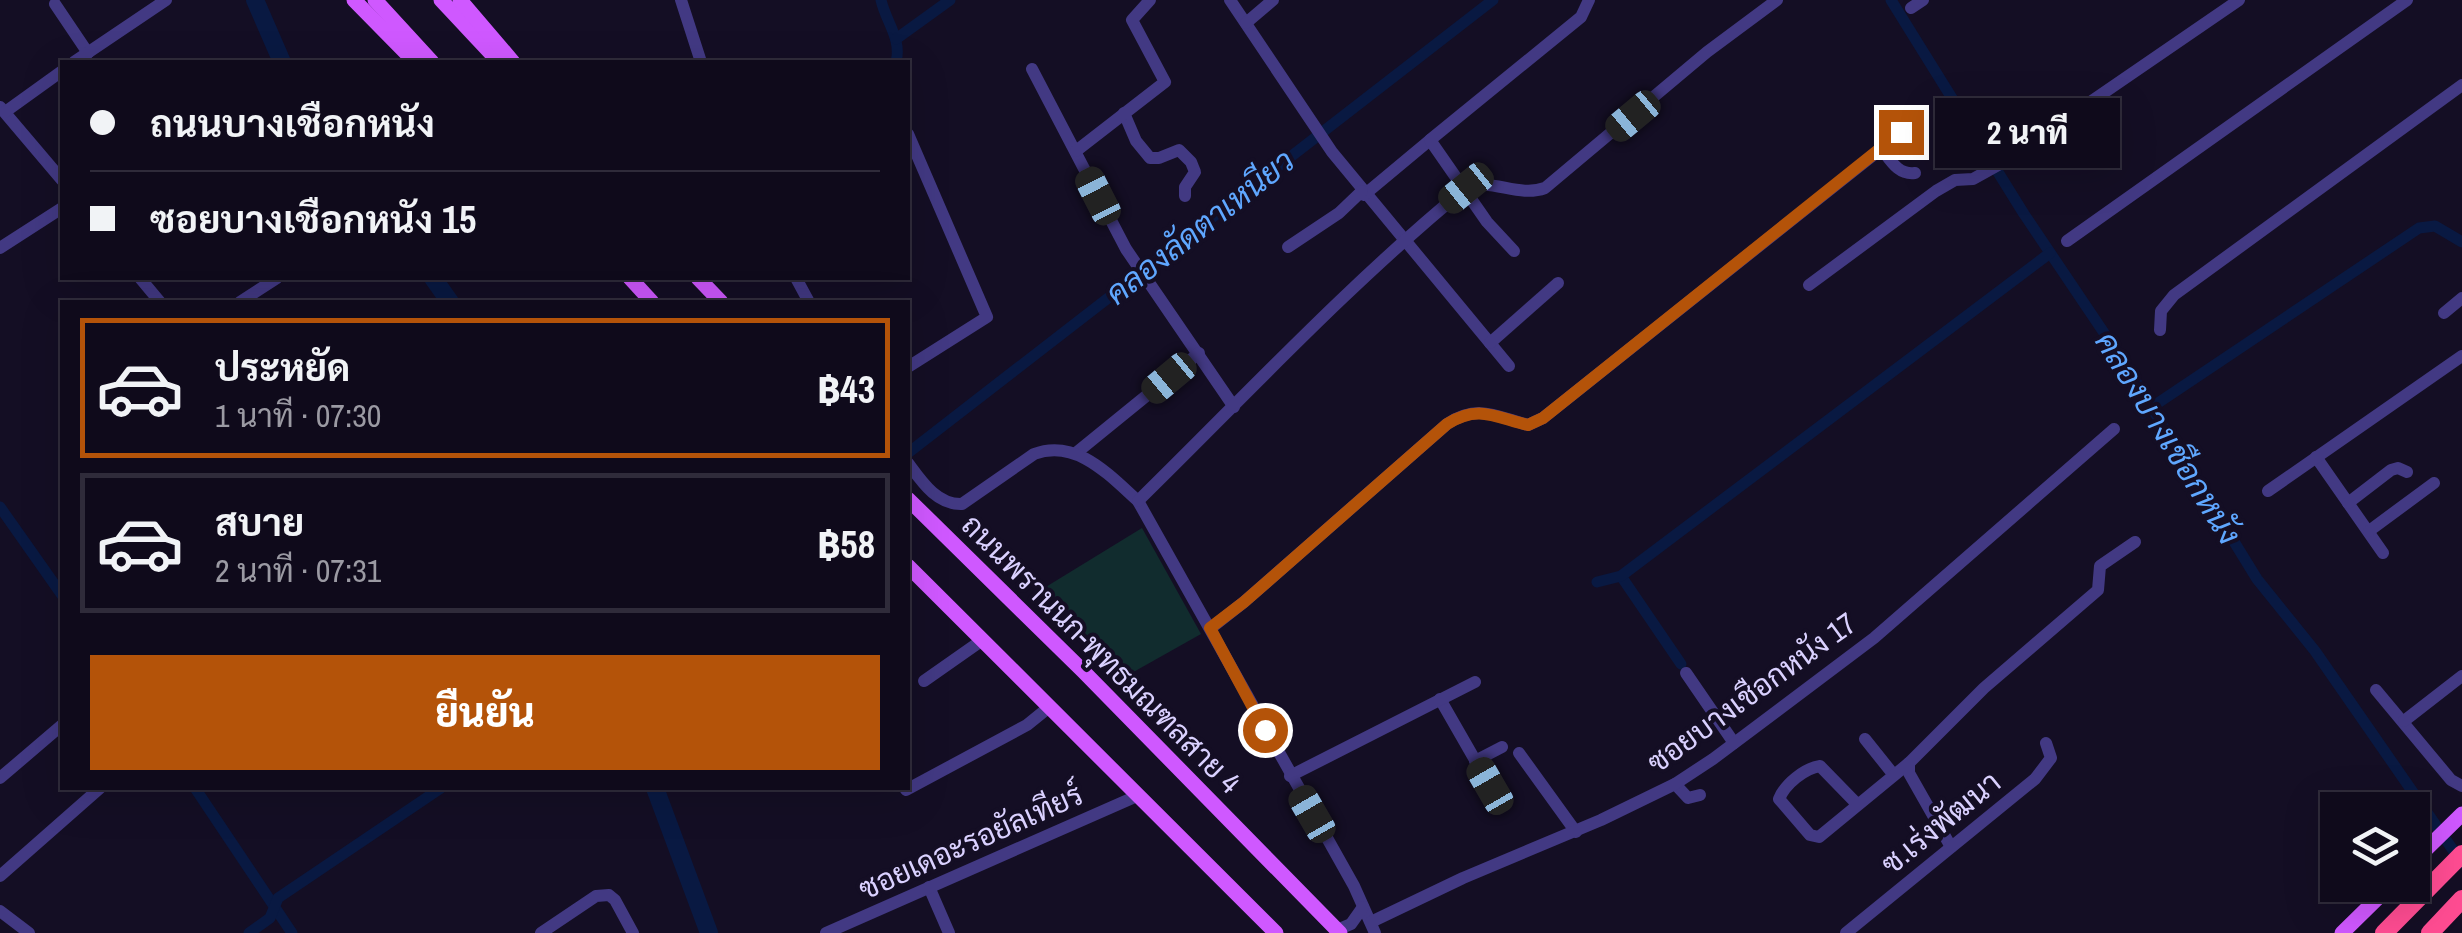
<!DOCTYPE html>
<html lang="th">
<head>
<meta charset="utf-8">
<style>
	body { margin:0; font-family:"Archivo Narrow",Sarabun,sans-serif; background:#181324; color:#f1f3f6; height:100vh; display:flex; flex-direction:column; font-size:38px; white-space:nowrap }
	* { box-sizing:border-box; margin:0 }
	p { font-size:32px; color:#9b9aa3 }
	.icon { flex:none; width:55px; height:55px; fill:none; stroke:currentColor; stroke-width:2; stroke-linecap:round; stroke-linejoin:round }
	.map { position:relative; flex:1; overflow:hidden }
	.sheet { position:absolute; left:60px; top:300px; width:850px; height:490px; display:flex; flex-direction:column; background:#0f0a1b; border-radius:0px; box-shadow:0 10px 40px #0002,0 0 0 2px #2f2b3a }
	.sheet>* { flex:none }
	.banner { position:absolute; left:60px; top:60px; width:850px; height:220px; border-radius:0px; box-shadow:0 10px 40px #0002,0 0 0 2px #2f2b3a; display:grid; align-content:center; height:220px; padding:0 30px; background:#0f0a1b }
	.tools { position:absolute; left:2320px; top:792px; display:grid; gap:20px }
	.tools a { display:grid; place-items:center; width:110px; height:110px; border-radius:0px; background:#0f0a1b; box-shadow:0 10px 40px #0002,0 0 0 2px #2f2b3a; font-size:50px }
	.end { position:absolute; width:45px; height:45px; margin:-22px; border:12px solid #b45309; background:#fff; box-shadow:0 0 0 5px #fff }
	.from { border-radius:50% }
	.bubble { position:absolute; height:70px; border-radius:0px; background:#0f0a1b; box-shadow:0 10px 40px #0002,0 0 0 2px #2f2b3a; font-size:32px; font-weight:800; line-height:70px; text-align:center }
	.car { position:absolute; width:30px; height:60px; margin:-30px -15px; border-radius:12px; box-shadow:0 0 8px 2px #0007; background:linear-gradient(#222 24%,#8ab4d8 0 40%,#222 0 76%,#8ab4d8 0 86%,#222 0) }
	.banner b { display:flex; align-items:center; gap:35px; height:95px; font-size:38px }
	.banner b+b { border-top:2px solid #2f2b3a }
	.banner i { width:25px; height:25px; background:#f1f3f6 }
	ul { padding:18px 0 0; list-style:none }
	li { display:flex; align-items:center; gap:30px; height:140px; margin:0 20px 15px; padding:0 10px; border:5px solid #2f2b3a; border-radius:0px }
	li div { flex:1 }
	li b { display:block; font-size:38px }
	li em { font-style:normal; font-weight:800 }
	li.on { border-color:#b45309 }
	li>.icon { width:90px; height:90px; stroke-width:1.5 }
	.primary-button { display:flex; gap:20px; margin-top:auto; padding:20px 30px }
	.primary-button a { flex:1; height:115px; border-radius:0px; background:#b45309; color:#fff; font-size:40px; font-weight:800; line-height:115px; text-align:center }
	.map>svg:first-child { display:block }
	.green { fill:#112c2e }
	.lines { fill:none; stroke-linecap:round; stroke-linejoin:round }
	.canal { stroke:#091942; stroke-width:11 }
	.river { stroke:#091942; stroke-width:18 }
	.minor { stroke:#423983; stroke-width:12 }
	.major { stroke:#cf58ff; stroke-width:15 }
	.highway { stroke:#ff4c92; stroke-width:18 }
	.route { stroke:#b45309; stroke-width:12 }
	.labels { text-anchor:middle; stroke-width:8; stroke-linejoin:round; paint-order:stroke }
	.street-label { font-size:30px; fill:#dad1ff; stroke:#140e24 }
	.water-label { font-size:32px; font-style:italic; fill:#5fa7ff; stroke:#140e24 }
</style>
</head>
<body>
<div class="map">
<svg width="2462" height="933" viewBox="0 0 2462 933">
	<rect width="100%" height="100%" fill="#140e24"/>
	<!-- green -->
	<polygon class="green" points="1142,528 1201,634 1121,679 1036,593"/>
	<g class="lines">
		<!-- canal -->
		<g class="canal">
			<path d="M881,0C886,22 902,39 896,62"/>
			<polyline points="1891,0 2024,214 2123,361 2257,579 2315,651 2462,863"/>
			<polyline points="896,39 950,0"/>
			<polyline points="2143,413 2419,228 2435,226 2462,242"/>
			<polyline points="908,453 1493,0"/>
			<polyline points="0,507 62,595"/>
			<polyline points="1621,576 1681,664"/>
			<polyline points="1597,582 1621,576 2050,253"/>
			<polyline points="195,788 292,933"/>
			<polyline points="249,933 270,918 278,898 441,788"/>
		</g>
		<!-- river -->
		<g class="river">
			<polyline points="255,0 282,62"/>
			<polyline points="433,278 450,302"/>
			<polyline points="655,788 709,933"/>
		</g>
		<!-- minor -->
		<g class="minor">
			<polyline points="681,0 701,62"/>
			<polyline points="1230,0 1332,152 1509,366"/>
			<polyline points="55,4 88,53"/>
			<polyline points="1911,8 1923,0"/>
			<polyline points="1246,23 1273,0"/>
			<polyline points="74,62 166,0"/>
			<polyline points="1032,69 1126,249 1234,407"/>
			<polyline points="0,107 62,180"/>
			<polyline points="5,112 62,71"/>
			<polyline points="1124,113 1136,141 1150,158 1159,158 1179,150 1191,162 1195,172 1185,187 1185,196"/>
			<polyline points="908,134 987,317 908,367"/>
			<path d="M1881,148C1891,161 1898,175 1915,173"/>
			<polyline points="1076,151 1165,82 1132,20 1150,0"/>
			<polyline points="1364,195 1430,140"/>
			<polyline points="2067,241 2407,0"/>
			<polyline points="1288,247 1339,213 1362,191"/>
			<polyline points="0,248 62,208"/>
			<polyline points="1514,251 1487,222 1430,140 1581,17 1589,0"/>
			<polyline points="140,278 160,302"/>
			<polyline points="796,278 809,302"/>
			<polyline points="1809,285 1936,191 1955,180 1973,179 2000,164 2239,0"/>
			<polyline points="240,302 277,278"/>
			<polyline points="2444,313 2462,298"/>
			<polyline points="2160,330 2161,311 2174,295 2462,85"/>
			<polyline points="1490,343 1558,283"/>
			<polyline points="1076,453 1199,353"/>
			<polyline points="2316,457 2383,553"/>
			<path d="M908,463C922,482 937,505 962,504L1034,454C1076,438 1109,475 1138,501L1354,886L1375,933"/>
			<polyline points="2268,491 2462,356"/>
			<path d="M1138,501C1246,395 1349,284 1466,188C1490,177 1518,198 1545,188L1707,52L1777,0"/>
			<polyline points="2348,503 2391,470 2398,468 2407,472"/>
			<polyline points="2369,531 2434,483"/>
			<path d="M1211,628L1244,602L1447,424C1478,404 1495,416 1528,425L1543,418L1921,117"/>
			<polyline points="1686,673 1734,743"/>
			<polyline points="924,681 981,641"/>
			<polyline points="2376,690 2451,780 2462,786"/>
			<polyline points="1440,699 1490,786"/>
			<polyline points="2404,721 2462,676"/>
			<polyline points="1865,739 1893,774"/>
			<polyline points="1519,753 1576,832"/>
			<polyline points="1475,761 1502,747"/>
			<polyline points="1290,776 1475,682"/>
			<polyline points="0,778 62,725"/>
			<polyline points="1675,784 1688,798 1700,795"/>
			<polyline points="906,790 1027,725 1048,708"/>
			<path d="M1857,804L1820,766C1805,768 1785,784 1779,799L1810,835L1819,837L1909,763"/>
			<polyline points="1951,847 1909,773 1909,763 1984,688 2098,590 2100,566 2135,542"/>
			<polyline points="0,876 100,788"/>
			<polyline points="929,887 949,933"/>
			<polyline points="0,911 29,933"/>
			<polyline points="1371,922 1463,878 1601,820 1675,784 1713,759 1874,638 2114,429"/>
			<polyline points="1337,930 1351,924 1363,907"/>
			<polyline points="541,933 596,896 609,895 615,900 633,933"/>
			<polyline points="826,933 1137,796"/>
			<polyline points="1846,933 2035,779 2051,758 2046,743"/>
		</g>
		<!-- major -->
		<g class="major">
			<polyline points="354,0 415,62"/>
			<polyline points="375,0 432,62"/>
			<polyline points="441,0 499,62"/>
			<polyline points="460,0 513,62"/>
			<polyline points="630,278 652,302"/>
			<polyline points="698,278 721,302"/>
			<polyline points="908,499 1083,671 1340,933"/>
			<polyline points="908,566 1276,933"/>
			<polyline points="2412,863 2462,814"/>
			<polyline points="2342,933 2391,885"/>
		</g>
		<!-- highway -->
		<g class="highway">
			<polyline points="2384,933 2462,854"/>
			<polyline points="2430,933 2462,899"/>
		</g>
	</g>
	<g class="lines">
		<!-- route -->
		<path class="route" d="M1265,730L1210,628L1244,602L1447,424C1478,404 1495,417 1528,425L1543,418L1901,132"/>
	</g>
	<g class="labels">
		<!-- street labels -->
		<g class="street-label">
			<text transform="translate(1101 654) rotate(45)" y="10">ถนนพรานนก-พุทธมณฑลสาย 4</text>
			<text transform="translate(1752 693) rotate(-36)" y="10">ซอยบางเชือกหนัง 17</text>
			<text transform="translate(1941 823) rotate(-39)" y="10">ซ.เร่งพัฒนา</text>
			<text transform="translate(971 842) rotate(-24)" y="10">ซอยเดอะรอยัลเทียร์</text>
		</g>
		<!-- water labels -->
		<g class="water-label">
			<text transform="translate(1200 227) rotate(-38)" y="11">คลองลัดตาเหนียว</text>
			<text transform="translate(2168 438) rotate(58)" y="11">คลองบางเชือกหนัง</text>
		</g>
	</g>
</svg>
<div class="tools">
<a><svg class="icon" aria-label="layers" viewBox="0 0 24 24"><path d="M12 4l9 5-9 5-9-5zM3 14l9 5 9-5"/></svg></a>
</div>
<i class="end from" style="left:1265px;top:730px"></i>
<i class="end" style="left:1901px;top:132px"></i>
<div class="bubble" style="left:1935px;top:98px;width:185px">2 นาที</div>
<i class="car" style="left:1633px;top:116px;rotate:230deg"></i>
<i class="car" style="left:1466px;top:188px;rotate:231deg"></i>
<i class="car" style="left:1098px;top:196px;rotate:333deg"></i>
<i class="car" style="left:1169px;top:378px;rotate:230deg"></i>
<i class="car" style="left:1490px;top:786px;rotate:330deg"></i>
<i class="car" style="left:1312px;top:814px;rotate:330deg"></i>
<div class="banner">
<b><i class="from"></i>ถนนบางเชือกหนัง</b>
<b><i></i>ซอยบางเชือกหนัง 15</b>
</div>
<section class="sheet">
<ul>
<li class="on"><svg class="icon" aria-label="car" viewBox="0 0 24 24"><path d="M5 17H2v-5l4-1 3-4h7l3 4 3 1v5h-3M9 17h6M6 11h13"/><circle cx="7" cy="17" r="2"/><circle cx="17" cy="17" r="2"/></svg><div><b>ประหยัด</b><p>1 นาที · 07:30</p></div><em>฿43</em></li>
<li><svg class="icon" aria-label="car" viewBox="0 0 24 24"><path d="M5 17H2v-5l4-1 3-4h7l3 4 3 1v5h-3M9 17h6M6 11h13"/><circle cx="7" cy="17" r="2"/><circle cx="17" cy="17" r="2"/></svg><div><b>สบาย</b><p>2 นาที · 07:31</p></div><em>฿58</em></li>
</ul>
<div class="primary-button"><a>ยืนยัน</a></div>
</section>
</div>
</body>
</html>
